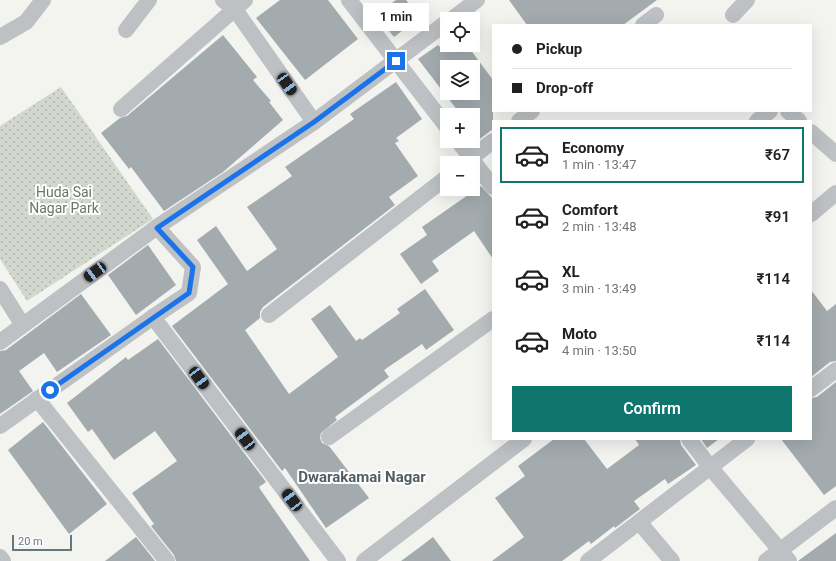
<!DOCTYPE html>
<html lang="en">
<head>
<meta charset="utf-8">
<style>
	body { margin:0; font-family:Roboto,sans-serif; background:#f2f2f2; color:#202124; height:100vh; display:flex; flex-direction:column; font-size:15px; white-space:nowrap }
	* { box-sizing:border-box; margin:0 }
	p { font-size:13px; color:#757577 }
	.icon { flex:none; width:22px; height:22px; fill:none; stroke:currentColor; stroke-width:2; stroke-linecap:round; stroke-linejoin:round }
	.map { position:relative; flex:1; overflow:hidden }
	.sheet { position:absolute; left:492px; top:120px; width:320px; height:320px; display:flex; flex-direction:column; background:#fff; border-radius:0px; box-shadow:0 4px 16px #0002 }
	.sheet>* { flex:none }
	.guide { position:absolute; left:492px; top:24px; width:320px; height:88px; border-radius:0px; box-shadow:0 4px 16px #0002; display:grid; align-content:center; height:88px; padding:0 20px; background:#fff }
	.controls { position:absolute; left:440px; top:12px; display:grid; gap:8px }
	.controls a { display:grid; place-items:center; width:40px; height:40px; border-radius:0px; background:#fff; box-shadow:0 4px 16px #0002; font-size:20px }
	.scale { position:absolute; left:12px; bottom:10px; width:60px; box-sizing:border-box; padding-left:4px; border:2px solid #65767e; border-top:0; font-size:11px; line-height:14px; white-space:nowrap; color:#65767e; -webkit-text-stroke:3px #fff; paint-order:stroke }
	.end { position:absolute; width:18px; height:18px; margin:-9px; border:5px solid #1a73e8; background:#fff; box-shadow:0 0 0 2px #fff }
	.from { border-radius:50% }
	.bubble { position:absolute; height:28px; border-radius:0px; background:#fff; box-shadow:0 4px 16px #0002; font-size:13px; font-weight:600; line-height:28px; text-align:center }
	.car { position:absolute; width:12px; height:24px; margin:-12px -6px; border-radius:5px; box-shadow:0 0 3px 1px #0007; background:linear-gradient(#222 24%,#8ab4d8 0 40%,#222 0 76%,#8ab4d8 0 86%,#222 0) }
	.guide b { display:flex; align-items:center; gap:14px; height:38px; font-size:15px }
	.guide b+b { border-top:1px solid #e0e0e0 }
	.guide i { width:10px; height:10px; background:#202124 }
	ul { padding:7px 0 0; list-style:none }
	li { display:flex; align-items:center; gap:12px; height:56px; margin:0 8px 6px; padding:0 12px; border:2px solid transparent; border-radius:0px }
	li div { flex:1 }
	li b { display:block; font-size:15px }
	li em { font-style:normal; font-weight:600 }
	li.current { border-color:#0f766e }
	li>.icon { width:36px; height:36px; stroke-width:1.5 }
	.button { display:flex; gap:8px; margin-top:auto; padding:8px 20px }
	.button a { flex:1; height:46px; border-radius:0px; background:#0f766e; color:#fff; font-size:16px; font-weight:600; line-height:46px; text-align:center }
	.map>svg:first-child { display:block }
	.park { fill:url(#park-dots) }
	.building { fill:#a3abae; fill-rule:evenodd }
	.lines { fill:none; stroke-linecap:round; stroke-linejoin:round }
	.minor { stroke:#bdc1c4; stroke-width:16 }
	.route { stroke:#1a73e8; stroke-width:5 }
	.labels { text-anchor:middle; stroke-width:4; stroke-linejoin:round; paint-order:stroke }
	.park-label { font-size:14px; fill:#697663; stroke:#fff }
	.neighbourhood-label { font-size:15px; font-weight:bold; fill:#525e64; stroke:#fff }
</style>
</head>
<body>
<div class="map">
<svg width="836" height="561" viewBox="0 0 836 561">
	<defs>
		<pattern id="park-dots" width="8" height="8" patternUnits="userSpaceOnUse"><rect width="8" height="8" fill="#d3d8cf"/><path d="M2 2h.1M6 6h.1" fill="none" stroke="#afb4ad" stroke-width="1.8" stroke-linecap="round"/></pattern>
	</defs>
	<rect width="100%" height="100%" fill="#f3f3f0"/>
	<!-- park -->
	<polygon class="park" points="61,87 153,219 27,301 0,259 0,126"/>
	<!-- building -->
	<g class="building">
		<polygon points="280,0 328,0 358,39 305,80 256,18"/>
		<polygon points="396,0 406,0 420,17 394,37 376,15"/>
		<polygon points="509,0 657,0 623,25 527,25"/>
		<polygon points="223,35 257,77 253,80 271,101 269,102 283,120 223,172 164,211 131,167 129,169 101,133 120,118 127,116"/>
		<path d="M438,45L440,47L443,45H467L493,80V129L473,144V115H461L418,59ZM447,67H473V93H447Z"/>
		<polygon points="396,82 422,119 396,138 399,141 395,143 418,176 389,197 395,205 263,307 260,312 260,318 245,330 289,394 338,357 311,319 330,305 356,341 360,338 362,340 400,313 397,309 425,289 454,330 426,350 422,344 384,370 389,377 335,417 337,420 321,433 320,438 322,443 329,446 369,498 326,528 285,468 282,471 172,326 228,284 197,240 216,226 247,271 277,249 247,207 292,176 285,167 354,119 350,114"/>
		<polygon points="481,186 493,199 493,259 474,231 432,261 439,271 421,284 400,254 427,235 422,227"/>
		<polygon points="148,245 176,285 136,315 108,275"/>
		<polygon points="811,290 827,311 836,304 836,361 830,362 811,377"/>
		<polygon points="81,294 111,335 57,372 44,353 19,371 33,391 0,414 0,351 6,350"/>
		<polygon points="158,339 266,482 259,487 260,489 310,561 176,561 174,555 151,526 154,524 132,493 177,461 155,431 114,460 92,429 88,432 67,403 126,357 128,360"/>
		<polygon points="836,382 836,486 824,495 781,439 811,439 811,398 817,397"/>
		<polygon points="43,422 107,504 69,534 8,450"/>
		<polygon points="554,439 584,439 607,469 639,445 635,439 680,439 681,445 696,465 668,484 665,479 634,501 640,509 615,528 614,526 591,544 589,541 562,561 492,561 524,537 495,498 525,476 518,466"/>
		<polygon points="701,439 719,439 707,448"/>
		<polygon points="836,533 836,561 798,561"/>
		<polygon points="136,537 155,561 105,561"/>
		<polygon points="433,537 451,561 401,561 420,547"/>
	</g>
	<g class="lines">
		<!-- minor -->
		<g class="minor">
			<polyline points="223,0 234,8 314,122"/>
			<polyline points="349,0 447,127"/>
			<polyline points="733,15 747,0"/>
			<polyline points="452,19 477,0"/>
			<polyline points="643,25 656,15"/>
			<polyline points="126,30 149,0"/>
			<polyline points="0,37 26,22 43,0"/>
			<polyline points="121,109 245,0"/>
			<polyline points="788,111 799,121"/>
			<polyline points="519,121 532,111"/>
			<polyline points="757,121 770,111"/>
			<polyline points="811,132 836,154"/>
			<polyline points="458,141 493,187"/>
			<polyline points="465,163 493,141"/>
			<polyline points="811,214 836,193"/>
			<polyline points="0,289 22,324"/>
			<polyline points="269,315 447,177"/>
			<polyline points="153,317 189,293 193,267 157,227"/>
			<polyline points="0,342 157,227 314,122 447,22"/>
			<polyline points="811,389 836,370"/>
			<polyline points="37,399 167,561"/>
			<polyline points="0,426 153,317 338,561"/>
			<polyline points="329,437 493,319"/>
			<polyline points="689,439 710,467 789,561"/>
			<polyline points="639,522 672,561"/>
			<polyline points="0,557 3,561"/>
			<polyline points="364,561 524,439"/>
			<polyline points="588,561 747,439"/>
			<polyline points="766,561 836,508"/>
		</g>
	</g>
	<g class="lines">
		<!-- route -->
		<polyline class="route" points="50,390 189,293 193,267 157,228 314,122 396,61"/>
	</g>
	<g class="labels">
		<!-- park labels -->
		<g class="park-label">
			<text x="64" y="197">Huda Sai<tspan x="64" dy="16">Nagar Park</tspan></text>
		</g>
		<!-- neighbourhood labels -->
		<g class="neighbourhood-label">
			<text x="362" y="482">Dwarakamai Nagar</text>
		</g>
	</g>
</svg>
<div class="controls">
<a><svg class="icon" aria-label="locate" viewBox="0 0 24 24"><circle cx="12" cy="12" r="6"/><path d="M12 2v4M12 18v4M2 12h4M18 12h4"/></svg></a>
<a><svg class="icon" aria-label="layers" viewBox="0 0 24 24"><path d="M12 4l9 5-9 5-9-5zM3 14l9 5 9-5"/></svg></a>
<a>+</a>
<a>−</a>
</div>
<div class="scale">20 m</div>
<i class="end from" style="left:50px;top:390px"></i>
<i class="end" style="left:396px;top:61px"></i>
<div class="bubble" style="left:363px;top:3px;width:66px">1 min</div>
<i class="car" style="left:287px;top:84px;rotate:145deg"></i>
<i class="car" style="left:95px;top:272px;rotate:234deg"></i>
<i class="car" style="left:199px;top:378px;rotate:143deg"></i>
<i class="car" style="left:245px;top:439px;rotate:323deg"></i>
<i class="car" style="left:292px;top:500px;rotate:323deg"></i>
<div class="guide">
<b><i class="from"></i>Pickup</b>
<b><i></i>Drop-off</b>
</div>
<section class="sheet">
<ul>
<li class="current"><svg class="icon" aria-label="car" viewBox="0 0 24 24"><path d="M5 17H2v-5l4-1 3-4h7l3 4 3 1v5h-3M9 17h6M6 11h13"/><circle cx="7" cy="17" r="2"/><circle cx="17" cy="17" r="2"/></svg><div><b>Economy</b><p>1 min · 13:47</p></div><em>₹67</em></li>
<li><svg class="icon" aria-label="car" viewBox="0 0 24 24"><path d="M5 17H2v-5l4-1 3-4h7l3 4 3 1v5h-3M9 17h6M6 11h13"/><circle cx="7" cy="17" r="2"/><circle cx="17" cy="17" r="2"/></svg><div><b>Comfort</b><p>2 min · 13:48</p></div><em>₹91</em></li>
<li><svg class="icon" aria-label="car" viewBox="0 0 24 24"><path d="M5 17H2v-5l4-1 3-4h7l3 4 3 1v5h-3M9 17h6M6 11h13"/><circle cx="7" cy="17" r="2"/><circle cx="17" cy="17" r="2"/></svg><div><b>XL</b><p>3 min · 13:49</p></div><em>₹114</em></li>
<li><svg class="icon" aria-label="car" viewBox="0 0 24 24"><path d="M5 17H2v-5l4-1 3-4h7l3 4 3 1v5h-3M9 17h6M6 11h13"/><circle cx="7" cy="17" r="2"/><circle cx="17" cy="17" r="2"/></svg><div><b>Moto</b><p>4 min · 13:50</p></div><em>₹114</em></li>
</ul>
<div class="button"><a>Confirm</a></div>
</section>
</div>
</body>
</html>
